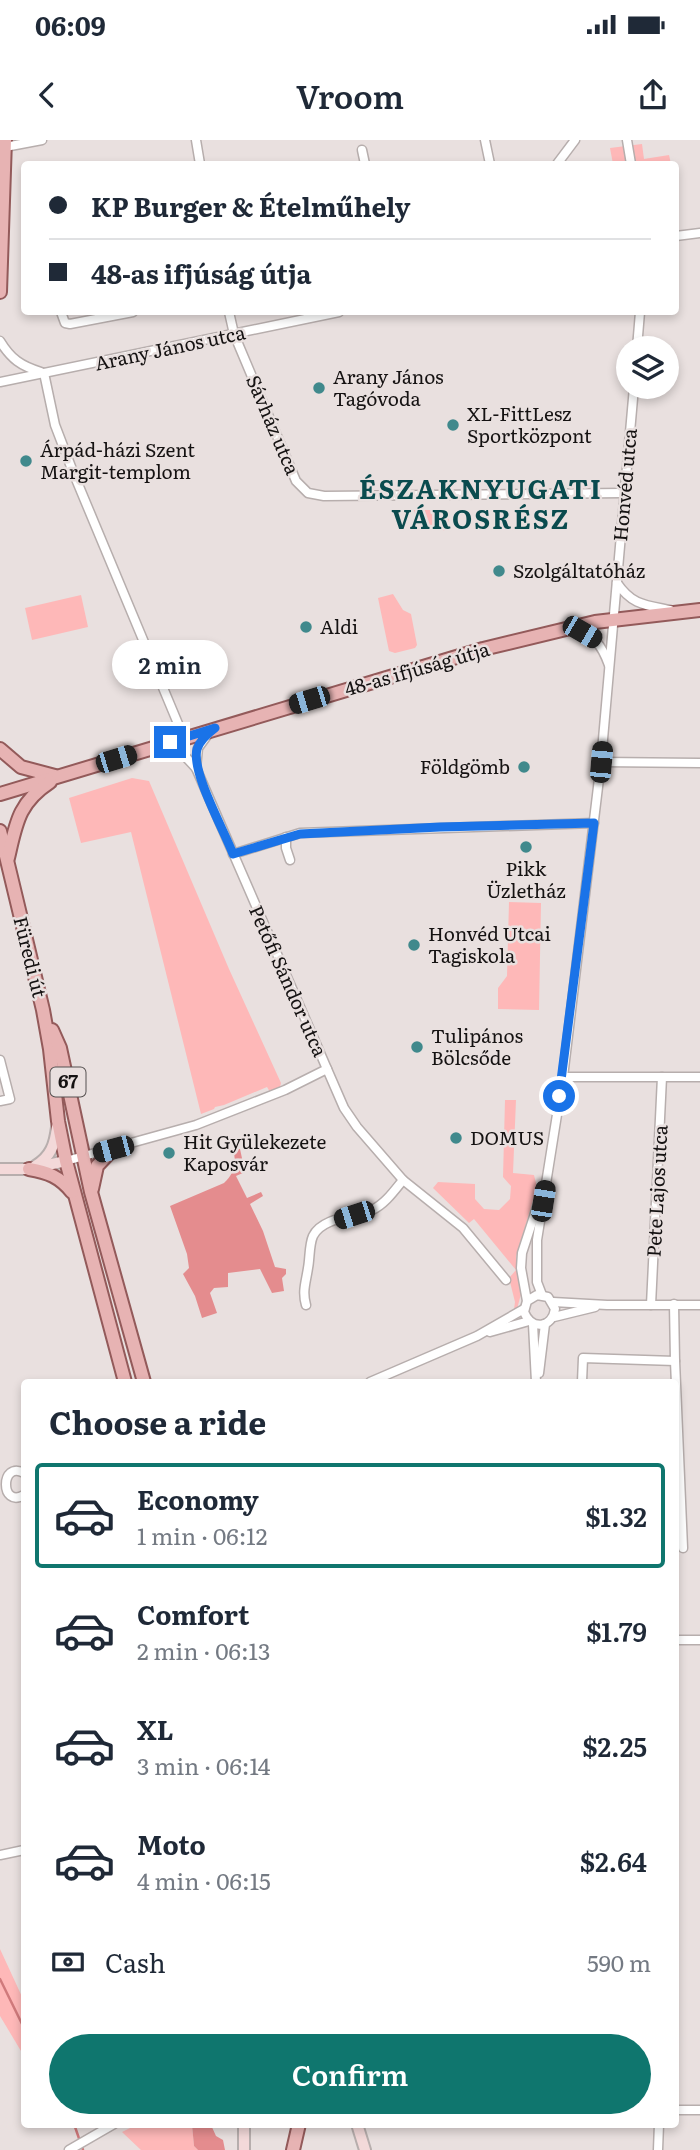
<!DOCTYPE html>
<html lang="en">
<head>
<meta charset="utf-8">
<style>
	body { margin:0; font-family:Literata,serif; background:#f6f6f7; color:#1f2937; height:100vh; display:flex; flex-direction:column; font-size:26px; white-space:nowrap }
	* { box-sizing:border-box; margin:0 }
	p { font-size:23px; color:#747a83 }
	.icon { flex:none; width:38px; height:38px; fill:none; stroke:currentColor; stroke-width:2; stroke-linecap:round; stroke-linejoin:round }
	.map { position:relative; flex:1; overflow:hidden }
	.sheet { position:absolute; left:21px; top:1239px; width:658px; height:749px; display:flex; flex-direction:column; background:#fff; border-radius:7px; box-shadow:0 4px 10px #0003 }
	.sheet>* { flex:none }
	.banner { position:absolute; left:21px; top:21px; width:658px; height:154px; border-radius:7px; box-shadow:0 4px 10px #0003; display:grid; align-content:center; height:154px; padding:0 28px; background:#fff }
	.tools { position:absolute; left:616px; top:196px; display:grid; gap:14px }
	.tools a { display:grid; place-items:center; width:63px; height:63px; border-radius:50%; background:#fff; box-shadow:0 4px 10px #0003; font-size:35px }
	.end { position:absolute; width:32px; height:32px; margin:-16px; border:9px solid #1a73e8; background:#fff; box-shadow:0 0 0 4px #fff }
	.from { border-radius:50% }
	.bubble { position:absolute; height:49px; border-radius:24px; background:#fff; box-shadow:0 4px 10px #0003; font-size:23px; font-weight:600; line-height:49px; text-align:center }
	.car { position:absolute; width:21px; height:42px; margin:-21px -10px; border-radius:9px; box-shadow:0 0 5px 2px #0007; background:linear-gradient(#222 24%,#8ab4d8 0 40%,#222 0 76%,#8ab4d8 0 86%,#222 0) }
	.banner b { display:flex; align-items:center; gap:24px; height:66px; font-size:26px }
	.banner b+b { border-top:2px solid #e0e1e3 }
	.banner i { width:18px; height:18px; background:#1f2937 }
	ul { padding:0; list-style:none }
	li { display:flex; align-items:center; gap:21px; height:105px; margin:0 14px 10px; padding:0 14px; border:4px solid transparent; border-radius:7px }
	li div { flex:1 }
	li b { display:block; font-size:26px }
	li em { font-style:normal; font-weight:600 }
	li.current { border-color:#0f766e }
	li>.icon { width:63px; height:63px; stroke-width:1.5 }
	h2 { padding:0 28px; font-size:32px; line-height:84px }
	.pay { display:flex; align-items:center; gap:18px; height:77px; padding:0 28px; font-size:26px }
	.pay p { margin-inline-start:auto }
	.button { display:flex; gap:14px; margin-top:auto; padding:14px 28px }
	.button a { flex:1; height:80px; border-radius:42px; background:#0f766e; color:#fff; font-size:28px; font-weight:600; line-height:80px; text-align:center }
	.status { display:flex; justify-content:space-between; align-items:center; height:49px; padding:0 35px; background:#fff; direction:ltr }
	.status svg { height:19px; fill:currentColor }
	header { display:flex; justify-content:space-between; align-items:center; height:91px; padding:0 28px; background:#fff; font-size:32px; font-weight:600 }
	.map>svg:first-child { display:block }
	.green { fill:#feb8b8 }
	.forest { fill:#e48c8e }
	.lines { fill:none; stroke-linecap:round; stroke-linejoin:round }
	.stream { stroke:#d07a7c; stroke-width:2.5 }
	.street-casing { stroke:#b7aead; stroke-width:11 }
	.secondary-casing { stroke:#b7aead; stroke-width:14 }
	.primary-casing { stroke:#935a5a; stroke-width:16 }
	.street { stroke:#fff; stroke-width:8 }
	.secondary { stroke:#f3d9d9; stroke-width:10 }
	.primary { stroke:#e7b3b3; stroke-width:12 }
	.route { stroke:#1a73e8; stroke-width:9 }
	.poi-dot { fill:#40898c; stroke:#e9e0df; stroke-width:2.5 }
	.labels { text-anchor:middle; stroke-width:5; stroke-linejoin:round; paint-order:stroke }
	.shield { fill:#e9e0df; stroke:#555050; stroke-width:2 }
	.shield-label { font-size:18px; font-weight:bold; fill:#151212 }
	.street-label { font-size:19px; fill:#151212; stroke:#e9e0df }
	.poi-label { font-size:19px; fill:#151212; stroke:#e9e0df; text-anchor:start }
	.district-label { font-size:26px; font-weight:bold; letter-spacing:2px; fill:#0a4b4e; stroke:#e9e0df }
</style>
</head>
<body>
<div class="status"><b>06:09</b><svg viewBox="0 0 49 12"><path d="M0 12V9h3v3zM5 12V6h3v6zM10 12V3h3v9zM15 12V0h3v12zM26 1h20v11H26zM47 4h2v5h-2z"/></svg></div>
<header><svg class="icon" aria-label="back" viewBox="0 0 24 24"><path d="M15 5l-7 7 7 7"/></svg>Vroom<svg class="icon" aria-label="share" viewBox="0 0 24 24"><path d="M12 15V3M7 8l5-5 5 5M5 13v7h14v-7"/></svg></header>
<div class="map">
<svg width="700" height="2010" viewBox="0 0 700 2010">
	<rect width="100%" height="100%" fill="#e9e0df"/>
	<!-- green -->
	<g class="green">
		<polygon points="642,4 644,19 669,15 671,24 611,24 613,24 610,8"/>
		<rect x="414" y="370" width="35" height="21"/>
		<polygon points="393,454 403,470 411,474 417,505 415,508 395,513 389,511 378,458"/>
		<polygon points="81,455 88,487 32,500 25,468"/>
		<polygon points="132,638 149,641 229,829 281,943 280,947 270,952 267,947 224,965 215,967 214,969 201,974 131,692 81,703 69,658"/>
		<polygon points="509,762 541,763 539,870 498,869 498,848 507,836"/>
		<polygon points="505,960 516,960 513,1033 534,1035 537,1047 516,1117 521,1154 517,1169 514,1169 515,1162 509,1138 516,1130 474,1079 469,1083 433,1048 438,1042 475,1044 475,1059 484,1069 499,1070 510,1059 511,1046 503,1037"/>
		<polygon points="0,1809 24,1861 24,1916 0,1876"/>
		<polygon points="136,1985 192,1985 194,2006 198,2010 141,2010 122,1992"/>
	</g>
	<!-- forest -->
	<g class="forest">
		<path d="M240,1009L245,1032L236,1036L247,1058L261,1052L263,1056L250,1064L263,1091L275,1127L286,1129V1134L282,1138L284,1151L272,1153L260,1129L228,1133V1147L214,1148L210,1153L217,1173L202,1178L195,1156L183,1134L189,1128L187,1114L170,1066L224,1043C234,1034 237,1022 233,1010Z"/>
		<polygon points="192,1985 211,1985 216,1996 223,2000 225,2010 198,2010 194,2006"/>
	</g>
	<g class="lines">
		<!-- stream -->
		<g class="stream">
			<polyline points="0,1839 24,1888"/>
			<polyline points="74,1984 83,2010"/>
		</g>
		<!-- street casing -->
		<g class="street-casing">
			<g id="street">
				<polyline points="196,0 200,24"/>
				<polyline points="485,0 490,24"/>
				<polyline points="627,0 631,24"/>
				<polyline points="5,7 42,0"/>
				<polyline points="362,10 365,24"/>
				<polyline points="557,24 575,0"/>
				<polyline points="676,96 700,93"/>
				<polyline points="61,172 65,183 70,184 133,172"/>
				<polyline points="229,172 234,194 296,341 308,353 324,356 623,353"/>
				<path d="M0,201C11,219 21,226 41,232"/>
				<polyline points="637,208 640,172"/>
				<polyline points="44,233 55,285 73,332 184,598"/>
				<polyline points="0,242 339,172"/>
				<path d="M617,443C632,465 645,465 670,470"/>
				<path d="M573,491C594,493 602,506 609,525"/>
				<polyline points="163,608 182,613 196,628 344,968 357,987 403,1040 463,1088 506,1140"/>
				<polyline points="601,622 700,623"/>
				<polyline points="196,628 198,608 209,593"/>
				<polyline points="286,697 286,708 290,720"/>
				<polyline points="233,714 300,693 594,683"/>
				<polyline points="0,920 10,959 0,961"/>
				<polyline points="563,937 700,937"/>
				<polyline points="66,1021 196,985 285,950 327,929"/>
				<polyline points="542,1155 537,1142 537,1100 563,937 601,622 634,247"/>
				<path d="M527,1161L537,1155L548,1157L555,1169C552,1188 532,1191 524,1172L527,1161L521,1128L522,1113L540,1058"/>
				<polyline points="553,1162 607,1165 700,1165"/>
				<path d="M306,1165C302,1151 306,1142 308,1128C310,1118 309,1105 313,1096C322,1077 355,1077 372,1070C385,1064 394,1051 403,1040"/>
				<polyline points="651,1165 662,937"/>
				<polyline points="554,1177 595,1167"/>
				<polyline points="533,1184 536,1242"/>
				<polyline points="490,1192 529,1181"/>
				<polyline points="675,1221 683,1408"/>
				<polyline points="539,1233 545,1184"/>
				<polyline points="370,1242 477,1196 524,1169"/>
				<polyline points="582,1242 583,1218 675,1221 674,1164"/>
				<path d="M24,1333C0,1320 0,1369 24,1355"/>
				<polyline points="676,1500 700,1500"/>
				<polyline points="0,1715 24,1710"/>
				<polyline points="676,1970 700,1970"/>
				<polyline points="69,2010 114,1984"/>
				<polyline points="658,2010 659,1984"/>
			</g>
		</g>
		<!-- secondary casing -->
		<g class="secondary-casing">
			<g id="secondary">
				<path d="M35,1026C51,1017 55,1004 57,987"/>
				<polyline points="0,1029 29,1029 66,1021"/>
				<polyline points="244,1984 244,2010"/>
				<polyline points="357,1984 365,2010"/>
			</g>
		</g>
		<!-- primary casing -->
		<g class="primary-casing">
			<g id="primary">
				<polyline points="0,152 5,0"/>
				<polyline points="0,609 21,627 55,636"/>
				<polyline points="0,654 483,509 595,482 700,470"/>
				<polyline points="0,691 43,870 50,909 58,981 66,1021 125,1242"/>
				<path d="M8,718C16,684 18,663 50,642"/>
				<polyline points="52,890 60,908 91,1052 144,1242"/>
				<path d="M29,1029C48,1032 60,1037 72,1052"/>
				<polyline points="92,1049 97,1026 113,1009"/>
				<polyline points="293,2010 299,1984"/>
			</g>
		</g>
		<!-- street -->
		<use href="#street" class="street"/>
		<!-- secondary -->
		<use href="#secondary" class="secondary"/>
		<!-- primary -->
		<use href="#primary" class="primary"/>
	</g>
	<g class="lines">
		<!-- route -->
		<path class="route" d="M170,602L215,588C207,594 200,600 197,609C191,632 224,690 233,714L300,694L440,687L594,683L559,956"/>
	</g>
	<!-- markers -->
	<g class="poi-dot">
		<circle cx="319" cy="248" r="7"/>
		<circle cx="453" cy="285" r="7"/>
		<circle cx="26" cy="321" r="7"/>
		<circle cx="499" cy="431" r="7"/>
		<circle cx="306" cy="487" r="7"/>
		<circle cx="524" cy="627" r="7"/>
		<circle cx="526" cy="707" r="7"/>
		<circle cx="414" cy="805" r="7"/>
		<circle cx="417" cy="907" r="7"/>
		<circle cx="456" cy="998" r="7"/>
		<circle cx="169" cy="1013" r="7"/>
	</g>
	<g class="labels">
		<!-- shield labels -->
		<rect class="shield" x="50.5" y="927.5" width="35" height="29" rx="5"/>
		<g class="shield-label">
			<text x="68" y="948">67</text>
		</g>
		<!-- street labels -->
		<g class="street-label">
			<text transform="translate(170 208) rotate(-12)" y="7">Arany János utca</text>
			<text transform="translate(273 285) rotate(67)" y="7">Sávház utca</text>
			<text transform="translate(625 345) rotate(-85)" y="7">Honvéd utca</text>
			<text transform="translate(417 529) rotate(-16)" y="7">48-as ifjúság útja</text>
			<text transform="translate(30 817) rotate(76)" y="7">Füredi út</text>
			<text transform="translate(288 841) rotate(66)" y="7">Petőfi Sándor utca</text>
			<text transform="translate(657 1051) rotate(-87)" y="7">Pete Lajos utca</text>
		</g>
		<!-- poi labels -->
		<g class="poi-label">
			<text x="333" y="244">Arany János<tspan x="333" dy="22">Tagóvoda</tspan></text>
			<text x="467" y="281">XL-FittLesz<tspan x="467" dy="22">Sportközpont</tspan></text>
			<text x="40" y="317">Árpád-házi Szent<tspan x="40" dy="22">Margit-templom</tspan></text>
			<text x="513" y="438">Szolgáltatóház</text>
			<text x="320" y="494">Aldi</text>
			<text x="510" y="634" text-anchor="end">Földgömb</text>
			<text x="526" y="736" text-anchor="middle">Pikk<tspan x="526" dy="22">Üzletház</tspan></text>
			<text x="428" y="801">Honvéd Utcai<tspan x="428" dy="22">Tagiskola</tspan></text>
			<text x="431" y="903">Tulipános<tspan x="431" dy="22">Bölcsőde</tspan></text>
			<text x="470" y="1005">DOMUS</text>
			<text x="183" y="1009">Hit Gyülekezete<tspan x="183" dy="22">Kaposvár</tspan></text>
		</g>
		<!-- district labels -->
		<g class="district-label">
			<text x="481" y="359">ÉSZAKNYUGATI<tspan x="481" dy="30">VÁROSRÉSZ</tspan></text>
		</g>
	</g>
</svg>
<div class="tools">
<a><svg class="icon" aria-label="layers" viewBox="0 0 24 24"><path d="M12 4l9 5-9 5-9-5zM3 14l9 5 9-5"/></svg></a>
</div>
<i class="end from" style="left:559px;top:956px"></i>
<i class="end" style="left:170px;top:602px"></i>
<div class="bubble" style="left:112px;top:500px;width:116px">2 min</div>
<i class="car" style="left:582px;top:492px;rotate:120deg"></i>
<i class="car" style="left:309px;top:560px;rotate:253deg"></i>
<i class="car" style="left:116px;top:619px;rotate:73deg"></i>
<i class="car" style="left:601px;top:622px;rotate:5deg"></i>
<i class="car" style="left:113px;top:1009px;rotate:255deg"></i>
<i class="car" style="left:543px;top:1061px;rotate:9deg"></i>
<i class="car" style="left:354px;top:1075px;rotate:252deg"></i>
<div class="banner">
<b><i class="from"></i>KP Burger &amp; Ételműhely</b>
<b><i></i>48-as ifjúság útja</b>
</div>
<section class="sheet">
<h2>Choose a ride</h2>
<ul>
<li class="current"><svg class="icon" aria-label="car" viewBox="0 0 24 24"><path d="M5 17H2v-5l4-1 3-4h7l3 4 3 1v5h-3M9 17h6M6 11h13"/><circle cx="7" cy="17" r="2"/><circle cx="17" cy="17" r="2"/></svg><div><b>Economy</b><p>1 min · 06:12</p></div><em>$1.32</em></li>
<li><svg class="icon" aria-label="car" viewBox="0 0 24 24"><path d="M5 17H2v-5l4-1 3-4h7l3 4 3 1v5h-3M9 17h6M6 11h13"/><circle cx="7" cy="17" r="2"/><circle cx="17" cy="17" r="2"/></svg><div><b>Comfort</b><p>2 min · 06:13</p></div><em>$1.79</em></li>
<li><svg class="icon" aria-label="car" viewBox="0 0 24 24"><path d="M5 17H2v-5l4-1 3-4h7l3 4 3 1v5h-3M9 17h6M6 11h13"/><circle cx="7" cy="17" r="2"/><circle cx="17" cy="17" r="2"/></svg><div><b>XL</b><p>3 min · 06:14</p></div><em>$2.25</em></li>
<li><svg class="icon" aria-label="car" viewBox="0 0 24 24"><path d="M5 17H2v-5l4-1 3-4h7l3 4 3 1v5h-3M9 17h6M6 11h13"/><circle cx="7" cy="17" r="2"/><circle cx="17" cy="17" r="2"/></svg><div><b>Moto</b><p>4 min · 06:15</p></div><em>$2.64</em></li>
</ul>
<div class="pay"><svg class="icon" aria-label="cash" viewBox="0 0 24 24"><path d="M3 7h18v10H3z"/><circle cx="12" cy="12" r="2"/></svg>Cash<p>590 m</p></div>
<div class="button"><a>Confirm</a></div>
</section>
</div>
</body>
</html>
